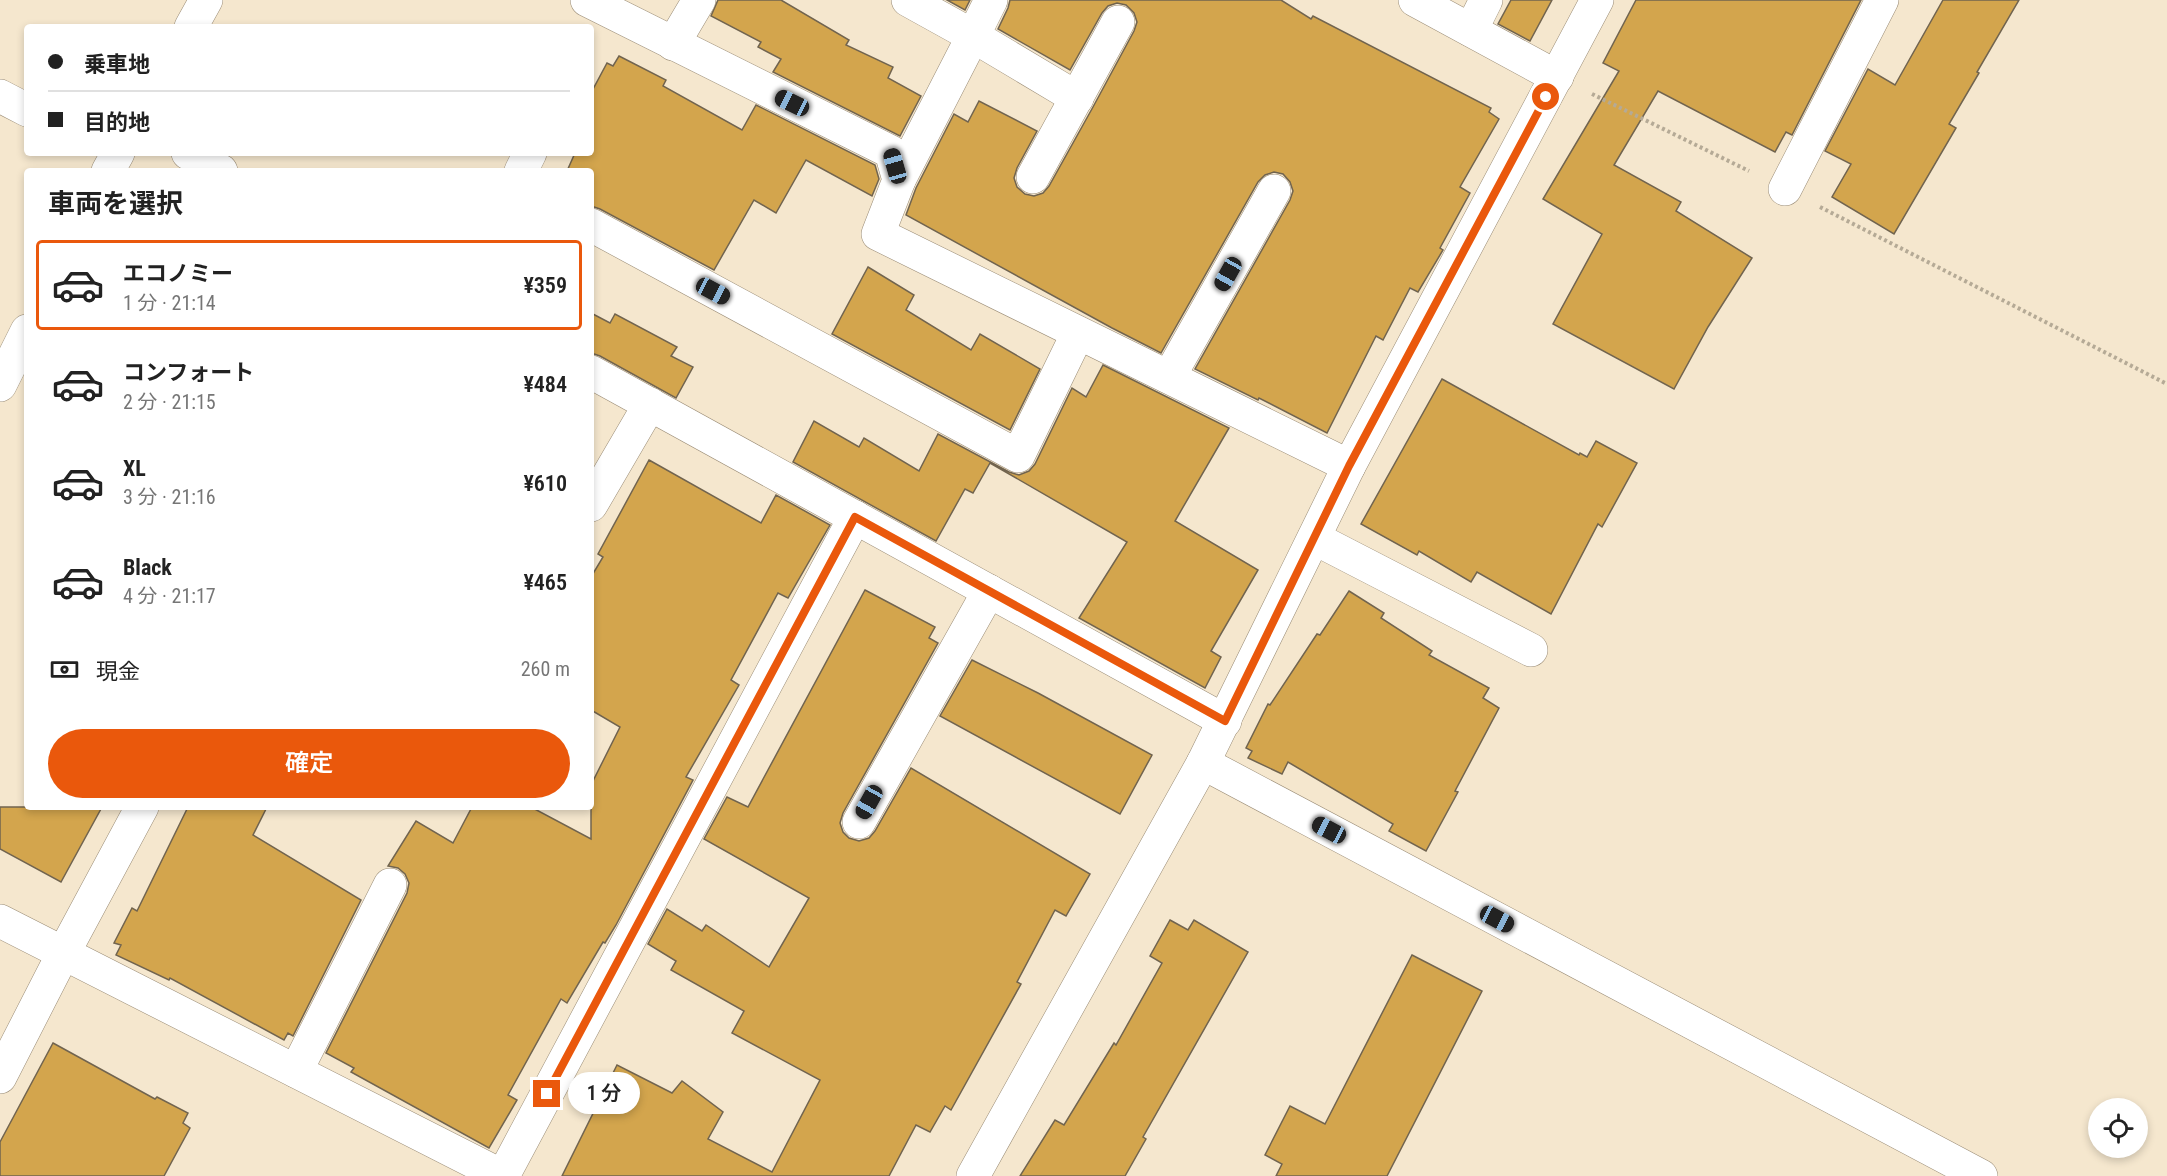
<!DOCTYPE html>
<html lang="ja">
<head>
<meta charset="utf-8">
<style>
	body { margin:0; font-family:"Roboto Condensed","Noto Sans JP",sans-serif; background:#f2f2f2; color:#222; height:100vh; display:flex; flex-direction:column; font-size:22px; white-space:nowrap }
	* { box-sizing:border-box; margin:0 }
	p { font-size:20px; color:#767676 }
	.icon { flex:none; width:33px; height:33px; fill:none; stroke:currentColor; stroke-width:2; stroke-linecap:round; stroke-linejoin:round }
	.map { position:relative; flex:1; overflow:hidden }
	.panel { position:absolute; left:24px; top:168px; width:570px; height:642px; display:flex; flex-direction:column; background:#fff; border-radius:6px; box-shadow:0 3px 9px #0003 }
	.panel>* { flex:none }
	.hud { position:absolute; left:24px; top:24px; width:570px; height:132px; border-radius:6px; box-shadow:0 3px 9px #0003; display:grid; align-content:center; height:132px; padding:0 24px; background:#fff }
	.controls { position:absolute; left:2088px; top:1098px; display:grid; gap:12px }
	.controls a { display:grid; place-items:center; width:60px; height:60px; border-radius:50%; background:#fff; box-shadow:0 3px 9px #0003; font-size:30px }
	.end { position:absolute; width:27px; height:27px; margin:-14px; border:8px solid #ea580c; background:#fff; box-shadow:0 0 0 3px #fff }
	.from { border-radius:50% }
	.bubble { position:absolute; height:42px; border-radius:21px; background:#fff; box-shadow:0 3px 9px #0003; font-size:20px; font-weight:600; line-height:42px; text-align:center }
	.car { position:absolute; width:18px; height:36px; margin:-18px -9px; border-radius:8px; box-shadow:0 0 4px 2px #0007; background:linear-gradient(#222 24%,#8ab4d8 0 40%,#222 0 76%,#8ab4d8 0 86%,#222 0) }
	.hud b { display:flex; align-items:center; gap:21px; height:57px; font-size:22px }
	.hud b+b { border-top:2px solid #e0e0e0 }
	.hud i { width:15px; height:15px; background:#222 }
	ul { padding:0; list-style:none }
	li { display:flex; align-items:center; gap:18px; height:90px; margin:0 12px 9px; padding:0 12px; border:3px solid transparent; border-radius:6px }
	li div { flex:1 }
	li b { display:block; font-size:22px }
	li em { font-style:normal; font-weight:600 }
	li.active { border-color:#ea580c }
	li>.icon { width:54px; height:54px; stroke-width:1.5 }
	h2 { padding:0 24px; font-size:27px; line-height:72px }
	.pay { display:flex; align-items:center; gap:15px; height:66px; padding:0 24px; font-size:22px }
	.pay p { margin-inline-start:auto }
	.primary-button { display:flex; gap:12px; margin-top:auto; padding:12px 24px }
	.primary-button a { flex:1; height:69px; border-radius:36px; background:#ea580c; color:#fff; font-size:24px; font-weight:600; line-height:69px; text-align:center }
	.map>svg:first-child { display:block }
	.building { fill:#d3a54d; stroke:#71644f; stroke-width:1.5 }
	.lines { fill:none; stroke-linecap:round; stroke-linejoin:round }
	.minor-casing { stroke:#9a8c76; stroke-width:34 }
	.major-casing { stroke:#9a8c76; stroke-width:34 }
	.path { stroke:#b5aa96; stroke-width:4; stroke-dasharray:3 3; stroke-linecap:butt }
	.minor { stroke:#fff; stroke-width:33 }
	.major { stroke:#fff; stroke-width:33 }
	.route { stroke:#ea580c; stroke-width:8 }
</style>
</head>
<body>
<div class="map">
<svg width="2167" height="1176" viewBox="0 0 2167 1176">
	<rect width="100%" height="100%" fill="#f5e7ce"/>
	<!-- building -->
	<g class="building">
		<polygon points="718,0 781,0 849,40 846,45 893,67 888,78 921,96 900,136 773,72 781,59 758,47 761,42 711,16"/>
		<polygon points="947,0 970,0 965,10"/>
		<polygon points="1010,0 1281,0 1311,19 1313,16 1491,108 1489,112 1499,119 1460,187 1470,193 1440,248 1443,250 1418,292 1410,288 1383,340 1376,336 1327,433 1259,398 1258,400 1195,369 1290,200 1293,191 1290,182 1283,174 1274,172 1265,175 1258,182 1161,353 1112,328 906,215 916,188 954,114 968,122 979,101 1037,131 1017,168 1014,178 1017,187 1025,194 1034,196 1043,193 1049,186 1093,107 1134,31 1137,22 1134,13 1126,5 1117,3 1108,6 1102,13 1070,70 998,29 1008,8"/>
		<polygon points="1511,0 1552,0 1530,41 1498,24"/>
		<polygon points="1636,0 1861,0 1792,135 1786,132 1775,152 1658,91 1614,165 1681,202 1676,211 1752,258 1708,327 1674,389 1553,324 1602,234 1543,199 1619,71 1603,63"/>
		<polygon points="1943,0 2019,0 1977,72 1979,73 1949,124 1956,128 1894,234 1832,197 1851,164 1825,151 1868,69 1895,85"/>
		<polygon points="619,56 666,80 663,86 742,130 756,105 875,165 879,179 872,196 806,160 776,213 754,200 714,270 600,209 591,206 591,171 567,171 575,153 591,153 591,93 607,63 613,66"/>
		<polygon points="868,267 914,295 906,310 971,350 980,334 1040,369 1010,430 832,334"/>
		<polygon points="591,313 610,323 615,314 677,347 671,356 693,367 676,398 600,356 591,353"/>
		<polygon points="1103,365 1229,428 1175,521 1258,570 1211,651 1221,657 1205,688 1079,618 1127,542 990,463 973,493 965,489 936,541 793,462 814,421 859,447 864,438 919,471 938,434 1009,472 1019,475 1029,471 1035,464 1072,388 1086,397"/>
		<polygon points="1442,379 1579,455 1580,453 1587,457 1596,441 1637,463 1602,527 1598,524 1551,614 1477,572 1471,582 1419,551 1417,555 1361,524"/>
		<polygon points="649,460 761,523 776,495 830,525 788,598 778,593 731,680 739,685 686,777 693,780 616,925 605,943 603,942 567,1003 561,999 508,1095 517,1100 489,1148 351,1072 354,1068 326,1053 407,893 409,883 405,874 398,868 388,866 416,821 453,843 472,807 531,807 591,839 591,785 620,727 591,710 591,577 603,557 598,554"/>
		<polygon points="865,590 935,627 929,638 938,643 843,813 840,823 843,832 849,838 859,841 869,838 875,831 911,768 1090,874 1066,916 1055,910 1017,982 1021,984 951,1110 945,1106 930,1132 916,1125 889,1176 562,1176 617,1065 672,1093 682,1081 723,1112 708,1139 772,1172 820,1080 732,1033 744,1011 671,970 676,961 648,944 667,909 702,931 706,925 769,967 809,898 704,839 727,797 748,807"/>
		<polygon points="1349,591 1384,613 1381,618 1432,651 1429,655 1489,688 1483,698 1499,708 1455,791 1458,792 1426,851 1389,831 1393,824 1288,762 1282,774 1248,758 1252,751 1246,748 1268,704 1270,705 1317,634 1320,635"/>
		<polygon points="972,660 1038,693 1152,755 1120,814 940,716"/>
		<polygon points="0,807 102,807 61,882 0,849"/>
		<polygon points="188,807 267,807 253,835 361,900 293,1036 288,1033 284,1040 170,978 169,980 116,955 121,945 114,943 132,908 137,911"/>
		<polygon points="1170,920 1188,930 1194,920 1248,952 1143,1137 1146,1139 1125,1176 1020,1176 1055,1120 1064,1125 1114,1043 1116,1045 1162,963 1150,956"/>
		<polygon points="1412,955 1482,991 1387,1176 1276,1176 1282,1164 1265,1155 1290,1106 1325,1124"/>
		<polygon points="53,1043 155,1099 157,1097 188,1113 183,1123 190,1128 164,1176 0,1176 0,1142"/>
	</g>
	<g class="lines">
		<!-- minor casing -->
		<g class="minor-casing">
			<g id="minor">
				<polyline points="587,0 891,152 899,180 878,234 1349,466"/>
				<polyline points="991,0 973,36 1077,98"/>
				<polyline points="1415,0 1557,77"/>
				<polyline points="1471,30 1486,0"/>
				<polyline points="673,44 699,0"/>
				<polyline points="0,96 27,110"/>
				<polyline points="188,153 221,171"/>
				<polyline points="521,171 530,153"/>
				<polyline points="1033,177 1118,22"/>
				<polyline points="899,180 973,36 908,0"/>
				<polyline points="1785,189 1882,0"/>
				<polyline points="591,225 1018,456 1078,333"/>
				<polyline points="591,372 1225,721"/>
				<polyline points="1169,377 1274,191"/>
				<polyline points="591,505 650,404"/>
				<polyline points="1314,538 1531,650"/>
				<polyline points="1203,763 1981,1176"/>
				<polyline points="859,822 989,591"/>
				<polyline points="0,921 502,1176"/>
				<polyline points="296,1071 390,885"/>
				<polyline points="0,1077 63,954 142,807"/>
				<polyline points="503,1176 855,517"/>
				<polyline points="973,1176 1203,763 1349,466 1597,0"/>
			</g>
		</g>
		<!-- major casing -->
		<g class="major-casing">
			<g id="major">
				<polyline points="191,27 206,0"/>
				<polyline points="108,171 118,153"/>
				<polyline points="0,385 27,331"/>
			</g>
		</g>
		<!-- path -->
		<g class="path">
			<polyline points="1592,94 1749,171"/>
			<polyline points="1820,207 2167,384"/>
		</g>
		<!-- minor -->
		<use href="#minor" class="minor"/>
		<!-- major -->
		<use href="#major" class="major"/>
	</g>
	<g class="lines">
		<!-- route -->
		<polyline class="route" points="547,1094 855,517 1225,721 1349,466 1546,97"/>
	</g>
</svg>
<div class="controls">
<a><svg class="icon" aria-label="locate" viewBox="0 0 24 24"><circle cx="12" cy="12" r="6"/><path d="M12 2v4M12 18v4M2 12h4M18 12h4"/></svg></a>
</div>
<i class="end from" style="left:1546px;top:97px"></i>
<i class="end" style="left:547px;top:1094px"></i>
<div class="bubble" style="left:568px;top:1072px;width:72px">1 分</div>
<i class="car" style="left:792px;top:103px;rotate:296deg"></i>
<i class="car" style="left:895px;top:166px;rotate:344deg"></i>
<i class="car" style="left:1228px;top:274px;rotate:209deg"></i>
<i class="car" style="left:713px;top:291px;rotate:118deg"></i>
<i class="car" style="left:869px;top:802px;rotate:209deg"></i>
<i class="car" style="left:1329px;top:830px;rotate:298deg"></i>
<i class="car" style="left:1497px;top:919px;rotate:118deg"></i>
<div class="hud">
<b><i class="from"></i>乗車地</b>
<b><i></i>目的地</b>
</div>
<section class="panel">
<h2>車両を選択</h2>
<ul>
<li class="active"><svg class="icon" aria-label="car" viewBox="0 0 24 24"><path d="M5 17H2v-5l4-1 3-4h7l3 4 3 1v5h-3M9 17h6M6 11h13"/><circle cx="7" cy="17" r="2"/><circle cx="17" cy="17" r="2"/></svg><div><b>エコノミー</b><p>1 分 · 21:14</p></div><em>¥359</em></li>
<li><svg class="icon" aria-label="car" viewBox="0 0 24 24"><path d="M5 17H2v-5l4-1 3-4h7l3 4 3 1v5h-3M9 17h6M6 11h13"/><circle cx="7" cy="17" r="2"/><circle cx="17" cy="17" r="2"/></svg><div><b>コンフォート</b><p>2 分 · 21:15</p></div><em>¥484</em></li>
<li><svg class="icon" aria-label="car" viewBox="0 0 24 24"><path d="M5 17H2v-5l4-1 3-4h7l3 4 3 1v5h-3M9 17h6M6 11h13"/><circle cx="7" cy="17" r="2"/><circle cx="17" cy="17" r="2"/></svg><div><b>XL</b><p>3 分 · 21:16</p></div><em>¥610</em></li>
<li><svg class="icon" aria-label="car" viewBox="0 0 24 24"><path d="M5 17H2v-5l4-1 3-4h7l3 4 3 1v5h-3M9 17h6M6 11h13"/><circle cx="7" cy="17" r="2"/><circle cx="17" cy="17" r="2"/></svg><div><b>Black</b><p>4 分 · 21:17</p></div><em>¥465</em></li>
</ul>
<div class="pay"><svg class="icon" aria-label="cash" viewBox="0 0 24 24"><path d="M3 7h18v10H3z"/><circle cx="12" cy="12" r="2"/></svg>現金<p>260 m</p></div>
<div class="primary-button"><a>確定</a></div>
</section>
</div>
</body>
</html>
